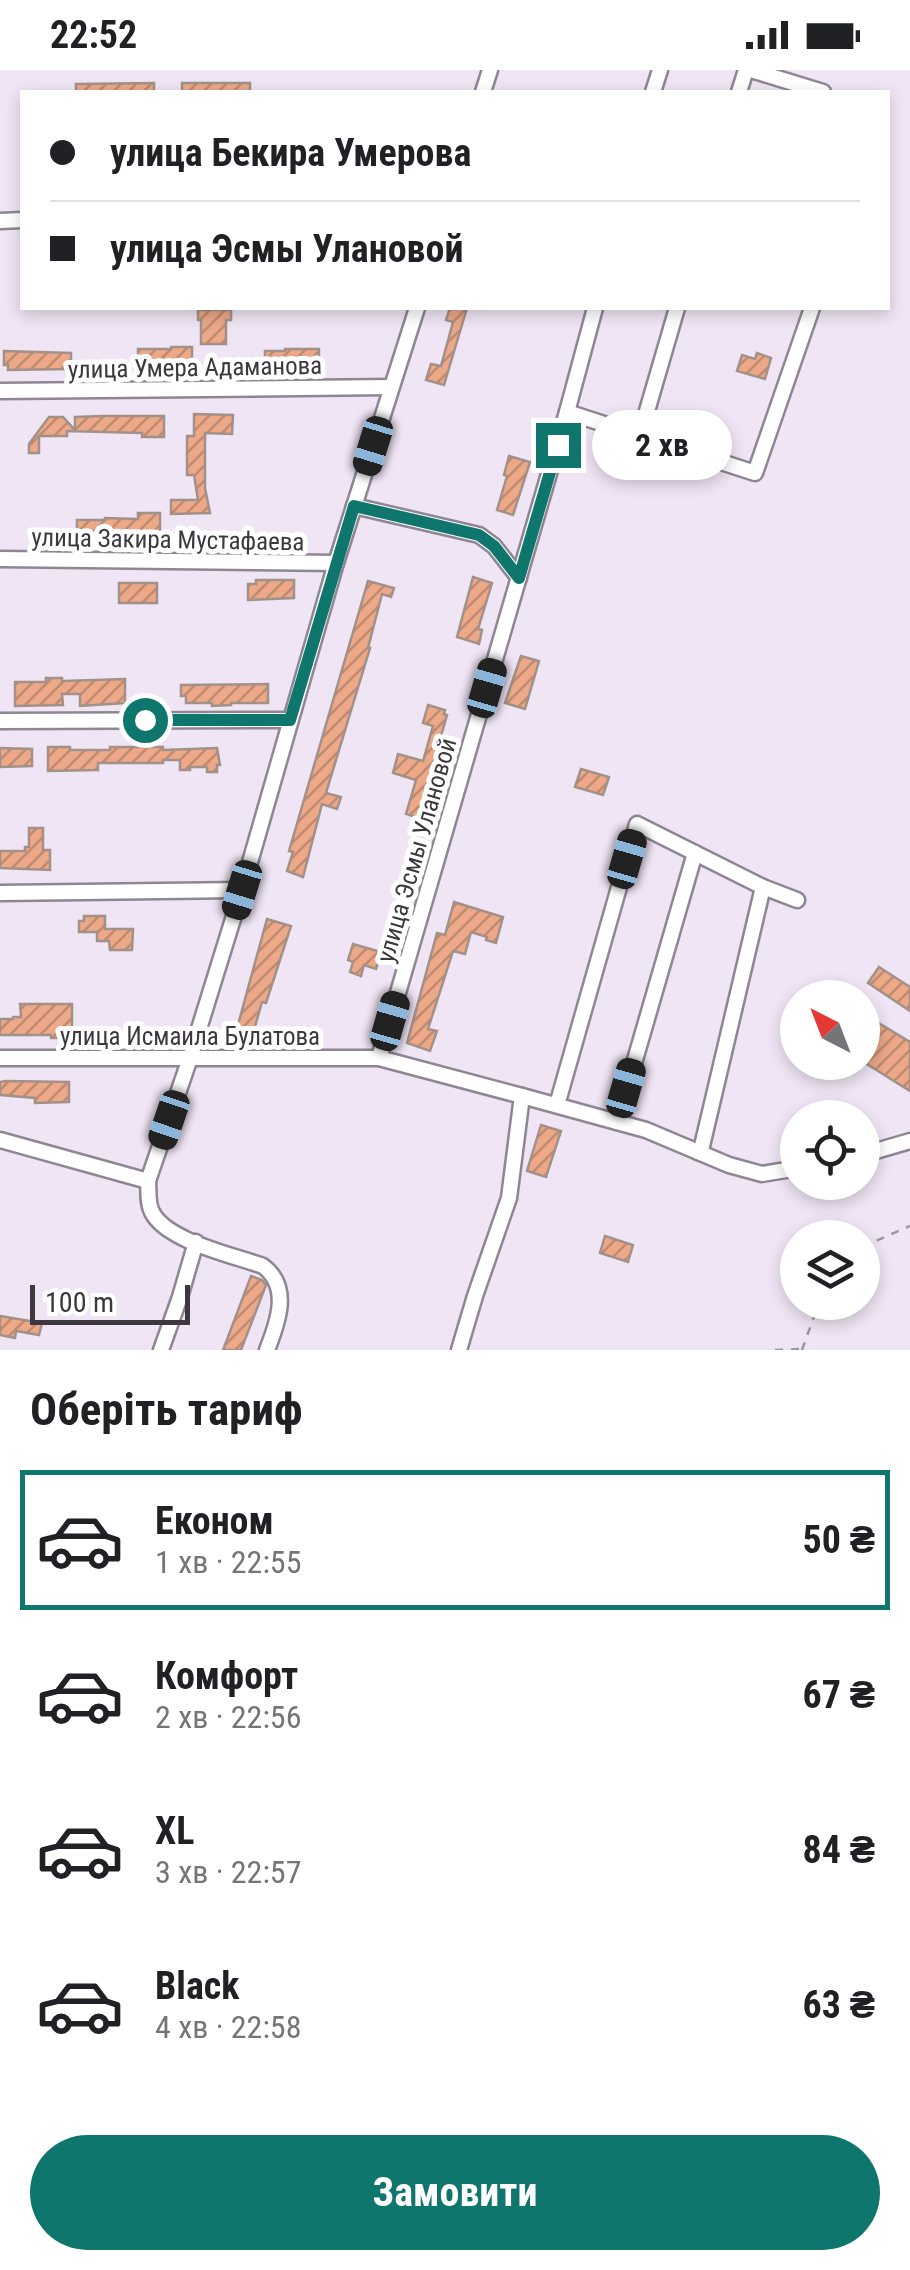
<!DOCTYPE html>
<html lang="uk">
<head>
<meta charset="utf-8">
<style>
	body { margin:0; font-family:"Roboto Condensed",sans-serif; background:#f2f2f2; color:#202124; height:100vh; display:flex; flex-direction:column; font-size:38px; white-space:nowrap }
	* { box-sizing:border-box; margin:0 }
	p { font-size:32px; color:#757577 }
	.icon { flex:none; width:55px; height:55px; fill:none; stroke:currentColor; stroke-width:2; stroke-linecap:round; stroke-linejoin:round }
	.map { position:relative; height:1280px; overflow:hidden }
	.drawer { display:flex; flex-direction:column; background:#fff; flex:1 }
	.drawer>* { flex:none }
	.banner { position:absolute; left:20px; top:20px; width:870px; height:220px; border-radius:0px; box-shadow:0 5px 15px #0003; display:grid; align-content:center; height:220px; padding:0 30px; background:#fff }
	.needle { width:65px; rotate:318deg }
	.buttons { position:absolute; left:780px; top:910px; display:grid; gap:20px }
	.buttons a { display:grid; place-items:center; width:100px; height:100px; border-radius:50%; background:#fff; box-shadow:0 5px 15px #0003; font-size:50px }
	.scale { position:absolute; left:30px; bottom:25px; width:160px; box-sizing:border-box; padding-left:10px; border:5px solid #3c383e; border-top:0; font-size:28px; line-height:35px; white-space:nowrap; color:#3c383e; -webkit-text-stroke:8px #fff; paint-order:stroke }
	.end { position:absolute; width:45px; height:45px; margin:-22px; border:12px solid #0f766e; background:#fff; box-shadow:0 0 0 5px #fff }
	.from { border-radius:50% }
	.bubble { position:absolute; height:70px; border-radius:35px; background:#fff; box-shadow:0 5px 15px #0003; font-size:32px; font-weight:700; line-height:70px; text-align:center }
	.car { position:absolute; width:30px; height:60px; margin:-30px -15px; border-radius:12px; box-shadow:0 0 8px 2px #0007; background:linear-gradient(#222 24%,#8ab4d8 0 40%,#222 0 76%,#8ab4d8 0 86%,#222 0) }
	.banner b { display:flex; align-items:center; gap:35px; height:95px; font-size:38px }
	.banner b+b { border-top:2px solid #e0e0e0 }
	.banner i { width:25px; height:25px; background:#202124 }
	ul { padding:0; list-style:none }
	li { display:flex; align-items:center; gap:30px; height:140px; margin:0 20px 15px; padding:0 10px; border:5px solid transparent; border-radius:0px }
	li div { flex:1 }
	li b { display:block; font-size:38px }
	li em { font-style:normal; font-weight:700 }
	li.active { border-color:#0f766e }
	li>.icon { width:90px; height:90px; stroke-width:1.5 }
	h2 { padding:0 30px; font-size:45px; line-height:120px }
	.cta { display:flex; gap:20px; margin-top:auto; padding:20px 30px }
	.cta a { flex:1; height:115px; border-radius:60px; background:#0f766e; color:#fff; font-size:40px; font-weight:700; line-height:115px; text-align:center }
	.status { display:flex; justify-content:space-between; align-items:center; height:70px; padding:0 50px; background:#fff; direction:ltr }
	.status svg { height:28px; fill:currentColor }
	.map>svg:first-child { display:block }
	.building { fill:url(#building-hatch); stroke:#a29189; stroke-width:2.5 }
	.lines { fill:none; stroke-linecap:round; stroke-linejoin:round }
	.minor-casing { stroke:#8f8694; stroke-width:19 }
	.path { stroke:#9e96a1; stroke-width:2.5; stroke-dasharray:8 8; stroke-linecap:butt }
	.minor { stroke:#fff; stroke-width:14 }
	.route { stroke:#0f766e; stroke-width:12 }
	.labels { text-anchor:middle; stroke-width:10; stroke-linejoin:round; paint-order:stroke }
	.street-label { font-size:25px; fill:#3c383e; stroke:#fff }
</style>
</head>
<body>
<div class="status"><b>22:52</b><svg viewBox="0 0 49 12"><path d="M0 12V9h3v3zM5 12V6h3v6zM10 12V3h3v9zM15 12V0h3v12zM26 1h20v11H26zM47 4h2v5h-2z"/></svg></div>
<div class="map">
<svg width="910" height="1280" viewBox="0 0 910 1280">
	<defs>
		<pattern id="building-hatch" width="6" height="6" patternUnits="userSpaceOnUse" patternTransform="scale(2.5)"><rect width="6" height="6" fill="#eca887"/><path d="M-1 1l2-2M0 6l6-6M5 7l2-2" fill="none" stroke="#c08a70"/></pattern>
	</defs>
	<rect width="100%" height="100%" fill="#f0e5f5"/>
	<!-- building -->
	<g class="building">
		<polygon points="154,13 154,22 76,22 76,14"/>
		<rect x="182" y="13" width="68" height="9"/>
		<polygon points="450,238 467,238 444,315 426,310 431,294 441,296 453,252 446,250"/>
		<polygon points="198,240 231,240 231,250 226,250 226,274 201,274 201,250 198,250"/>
		<polygon points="171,277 192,277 192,300 138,300 138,279 171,279"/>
		<polygon points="285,279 319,279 319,298 265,299 265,281 285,281"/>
		<polygon points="4,281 71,283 71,299 8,300 8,295 4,295"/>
		<polygon points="757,283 771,288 765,309 737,301 742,285 755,289"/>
		<polygon points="194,344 233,345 232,364 205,363 205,418 210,443 171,444 171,430 198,430 194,405 187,405 187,366 194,366"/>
		<polygon points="103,346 164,346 164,367 142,367 142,363 67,361 67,366 39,366 39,383 29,383 29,374 49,347 63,347 75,360 75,347"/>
		<polygon points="509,386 530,392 513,445 497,440 507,406 504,405"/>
		<polygon points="138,443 160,443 160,464 114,464 114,468 105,468 105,465 77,465 77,450 105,450 105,448 138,449"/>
		<polygon points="473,507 492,513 478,559 482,560 479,574 457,567"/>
		<polygon points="256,510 294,510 294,528 248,530 248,514 256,514"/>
		<polygon points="368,511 394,518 391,527 382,524 368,578 370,578 326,723 341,727 337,739 322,734 303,807 287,801 293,782 289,781"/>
		<rect x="119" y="513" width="38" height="20"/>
		<polygon points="521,586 539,591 525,639 505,633"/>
		<polygon points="46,608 62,608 62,611 125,609 125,633 80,636 80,624 62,624 63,635 15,636 15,612 46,612"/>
		<polygon points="268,614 268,633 231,633 231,635 212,636 212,633 186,633 186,626 181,626 181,615"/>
		<polygon points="428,635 445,640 444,644 447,645 441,666 446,667 422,749 406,744 416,710 393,703 398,684 423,691 433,656 423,653"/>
		<polygon points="48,677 70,677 70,680 110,680 110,677 163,677 163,680 217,678 220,695 217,695 217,702 207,702 207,697 190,697 190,700 180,700 180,690 163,690 163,693 98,693 98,700 48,701"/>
		<polygon points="0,678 32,679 32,696 0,697"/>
		<polygon points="581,699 609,707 603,725 575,717"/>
		<polygon points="29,758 43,758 43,780 50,780 50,800 0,798 0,781 25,781 25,777 29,777"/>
		<polygon points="454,832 503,847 496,873 486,870 487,867 471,862 465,884 453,881 428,959 437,961 430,981 407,973 437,863 445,865"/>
		<polygon points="84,846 105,846 105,859 133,859 132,880 110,880 109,871 97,871 97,862 79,862 79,851 84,851"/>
		<polygon points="267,849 291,856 266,933 262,932 252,967 236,962"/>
		<polygon points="353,874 381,882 376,899 364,895 361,906 350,902 353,892 348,890"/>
		<polygon points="879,897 910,917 910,941 868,913"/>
		<polygon points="20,934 72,934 72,968 51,968 51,965 0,965 0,949 13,949 13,947 21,947"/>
		<polygon points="862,943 910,972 910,1021 862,991"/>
		<polygon points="6,1011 69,1012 69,1032 35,1033 35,1028 0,1025 0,1012"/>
		<polygon points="541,1055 561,1061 546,1107 527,1101"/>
		<polygon points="605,1166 633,1175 628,1192 600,1183"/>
		<polygon points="251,1206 262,1210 266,1215 241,1280 223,1280"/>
		<polygon points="0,1246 42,1253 39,1265 16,1261 15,1268 0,1265"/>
	</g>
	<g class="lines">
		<!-- minor casing -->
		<g class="minor-casing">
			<g id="minor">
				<polyline points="751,0 823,22"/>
				<polyline points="483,22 490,0"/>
				<polyline points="653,22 660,0"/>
				<polyline points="739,22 746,0"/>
				<polyline points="0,151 22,150"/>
				<polyline points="0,321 391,317"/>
				<polyline points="567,342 755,403 812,238"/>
				<polyline points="640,365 677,238"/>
				<polyline points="354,436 479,465 494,476 519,508"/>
				<polyline points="0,489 336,493"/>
				<polyline points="0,651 290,650"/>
				<polyline points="0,823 242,820"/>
				<polyline points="0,988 379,988 522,1026 509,1128 475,1226 459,1280"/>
				<polyline points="379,988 567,342 595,238"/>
				<polyline points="522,1026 646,1060 729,1095 762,1104 798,1098"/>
				<polyline points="557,1035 637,754 763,817 797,830"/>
				<polyline points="617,1052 695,783"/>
				<polyline points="0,1070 148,1111 190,988 242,820 336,493 417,238"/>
				<polyline points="698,1082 702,1076 763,817"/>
				<polyline points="862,1085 910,1071"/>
				<path d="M148,1111C149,1121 147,1133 152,1142C166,1171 233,1185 263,1196C291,1217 278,1252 267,1280"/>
				<polyline points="161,1280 180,1227 196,1172"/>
			</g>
		</g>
		<!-- path -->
		<g class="path">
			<polyline points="862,1177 910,1156"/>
			<polyline points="775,1280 802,1279"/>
			<polyline points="802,1280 816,1241 821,1232"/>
		</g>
		<!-- minor -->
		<use href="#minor" class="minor"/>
	</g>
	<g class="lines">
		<!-- route -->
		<polyline class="route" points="145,650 290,650 354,436 479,465 494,476 519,508 558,375"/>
	</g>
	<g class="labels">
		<!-- street labels -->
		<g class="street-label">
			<text transform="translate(195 297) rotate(-1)" y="9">улица Умера Адаманова</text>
			<text transform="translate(168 469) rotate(1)" y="9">улица Закира Мустафаева</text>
			<text transform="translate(416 780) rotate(-74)" y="9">улица Эсмы Улановой</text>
			<text x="190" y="975">улица Исмаила Булатова</text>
		</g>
	</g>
</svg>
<div class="buttons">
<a><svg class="needle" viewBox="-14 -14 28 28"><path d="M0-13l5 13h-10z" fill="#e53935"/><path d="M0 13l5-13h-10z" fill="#757577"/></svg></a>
<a><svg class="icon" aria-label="locate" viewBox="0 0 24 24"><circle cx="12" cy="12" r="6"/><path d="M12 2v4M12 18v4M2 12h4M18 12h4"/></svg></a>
<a><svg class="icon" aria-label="layers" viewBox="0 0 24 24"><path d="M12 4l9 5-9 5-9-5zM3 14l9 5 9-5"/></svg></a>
</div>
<div class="scale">100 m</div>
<i class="end from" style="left:145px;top:650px"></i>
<i class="end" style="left:558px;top:375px"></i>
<div class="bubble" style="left:592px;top:340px;width:140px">2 хв</div>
<i class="car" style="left:373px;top:376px;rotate:197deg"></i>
<i class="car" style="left:487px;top:618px;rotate:16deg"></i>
<i class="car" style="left:627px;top:789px;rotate:16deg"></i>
<i class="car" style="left:242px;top:820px;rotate:197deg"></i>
<i class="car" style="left:390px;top:951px;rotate:16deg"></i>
<i class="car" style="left:626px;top:1018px;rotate:16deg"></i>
<i class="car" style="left:169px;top:1050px;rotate:199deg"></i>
<div class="banner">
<b><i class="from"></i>улица Бекира Умерова</b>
<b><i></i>улица Эсмы Улановой</b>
</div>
</div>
<section class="drawer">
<h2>Оберіть тариф</h2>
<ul>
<li class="active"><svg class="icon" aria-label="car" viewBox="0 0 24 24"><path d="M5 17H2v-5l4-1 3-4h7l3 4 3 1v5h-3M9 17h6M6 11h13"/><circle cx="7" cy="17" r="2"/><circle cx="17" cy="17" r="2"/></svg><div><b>Економ</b><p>1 хв · 22:55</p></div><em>50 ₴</em></li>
<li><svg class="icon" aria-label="car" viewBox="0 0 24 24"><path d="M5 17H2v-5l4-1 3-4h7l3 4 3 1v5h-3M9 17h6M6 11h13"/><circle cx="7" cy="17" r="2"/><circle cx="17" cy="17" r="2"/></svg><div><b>Комфорт</b><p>2 хв · 22:56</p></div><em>67 ₴</em></li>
<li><svg class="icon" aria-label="car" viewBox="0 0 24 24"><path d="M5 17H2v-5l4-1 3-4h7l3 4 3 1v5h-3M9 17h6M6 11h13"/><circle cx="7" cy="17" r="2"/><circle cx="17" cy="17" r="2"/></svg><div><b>XL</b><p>3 хв · 22:57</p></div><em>84 ₴</em></li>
<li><svg class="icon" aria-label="car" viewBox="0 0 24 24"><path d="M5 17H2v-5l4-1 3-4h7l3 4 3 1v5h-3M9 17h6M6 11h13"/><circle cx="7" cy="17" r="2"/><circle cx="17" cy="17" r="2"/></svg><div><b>Black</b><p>4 хв · 22:58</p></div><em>63 ₴</em></li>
</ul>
<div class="cta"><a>Замовити</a></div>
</section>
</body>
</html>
